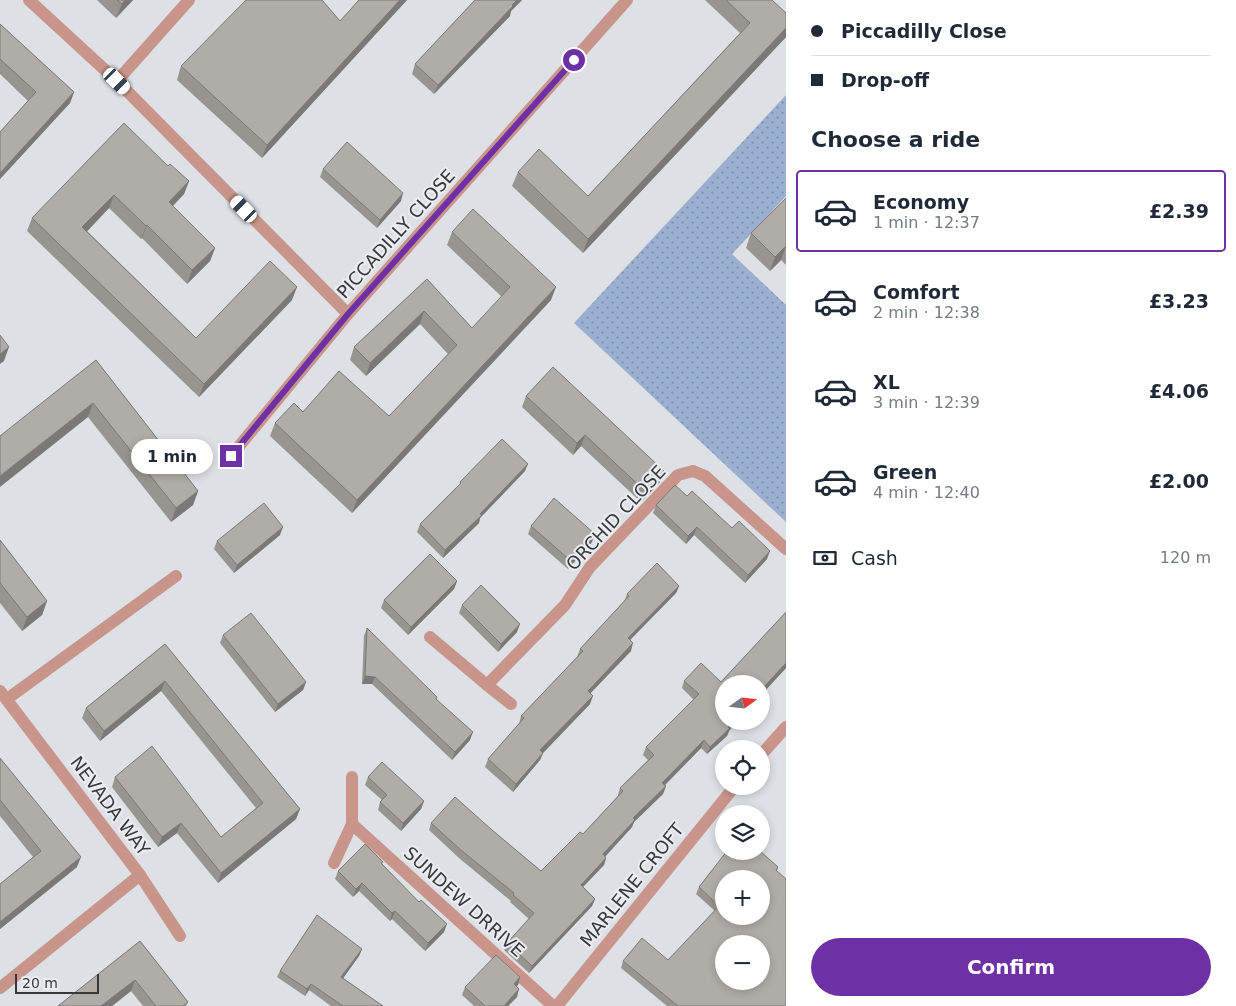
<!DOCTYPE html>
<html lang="en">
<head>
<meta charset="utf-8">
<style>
	body { margin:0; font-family:"DejaVu Sans",sans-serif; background:#f6f6f7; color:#1f2937; height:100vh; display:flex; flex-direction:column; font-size:19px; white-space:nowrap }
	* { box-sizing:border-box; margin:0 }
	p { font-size:16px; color:#747a83 }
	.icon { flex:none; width:28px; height:28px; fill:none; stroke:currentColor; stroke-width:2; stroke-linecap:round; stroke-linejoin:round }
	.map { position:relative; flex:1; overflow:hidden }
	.details { display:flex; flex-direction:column; background:#fff; width:450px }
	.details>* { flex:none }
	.hud { display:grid; align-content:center; height:110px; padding:0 25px; background:#fff }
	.needle { width:32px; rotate:75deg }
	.tools { position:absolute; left:715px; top:675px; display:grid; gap:10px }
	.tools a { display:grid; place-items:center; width:55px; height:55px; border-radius:50%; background:#fff; box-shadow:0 2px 8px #0003; font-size:25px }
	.scale { position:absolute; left:15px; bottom:12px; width:84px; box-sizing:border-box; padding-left:5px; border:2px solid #37383a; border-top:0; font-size:14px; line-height:18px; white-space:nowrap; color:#37383a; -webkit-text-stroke:4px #eaedf2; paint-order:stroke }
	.end { position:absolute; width:22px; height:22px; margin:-11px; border:6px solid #6e30a5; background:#fff; box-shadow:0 0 0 2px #fff }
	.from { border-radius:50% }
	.bubble { position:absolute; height:35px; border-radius:18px; background:#fff; box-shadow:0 2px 8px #0003; font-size:16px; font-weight:700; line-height:35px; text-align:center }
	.car { position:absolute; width:15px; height:30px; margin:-15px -8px; border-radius:6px; box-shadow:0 0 4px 1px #0007; background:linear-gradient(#fff 24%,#345 0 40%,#fff 0 76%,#345 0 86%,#fff 0) }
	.hud b { display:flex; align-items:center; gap:18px; height:48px; font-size:19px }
	.hud b+b { border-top:1px solid #e0e1e3 }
	.hud i { width:12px; height:12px; background:#1f2937 }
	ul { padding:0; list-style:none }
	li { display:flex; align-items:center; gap:15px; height:82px; margin:0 10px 8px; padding:0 15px; border:2px solid transparent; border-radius:5px }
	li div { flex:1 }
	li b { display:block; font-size:19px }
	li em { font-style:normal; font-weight:700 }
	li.active { border-color:#6e30a5 }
	li>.icon { width:45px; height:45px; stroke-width:1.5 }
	h2 { padding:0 25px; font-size:22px; line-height:60px }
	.pay { display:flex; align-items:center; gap:12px; height:55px; padding:0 25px; font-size:19px }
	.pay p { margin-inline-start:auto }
	.primary-button { display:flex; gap:10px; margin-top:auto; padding:10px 25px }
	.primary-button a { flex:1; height:58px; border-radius:30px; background:#6e30a5; color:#fff; font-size:20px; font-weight:700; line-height:58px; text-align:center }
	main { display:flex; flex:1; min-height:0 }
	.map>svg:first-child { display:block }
	.park { fill:url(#park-dots) }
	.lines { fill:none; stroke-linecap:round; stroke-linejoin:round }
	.street { stroke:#c9958a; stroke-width:12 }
	.wall { fill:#979590 }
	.shaded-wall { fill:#7b7976 }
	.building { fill:#b0ada8; stroke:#7b7976; fill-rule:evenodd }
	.route { stroke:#6e30a5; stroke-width:6 }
	.labels { text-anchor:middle; stroke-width:4; stroke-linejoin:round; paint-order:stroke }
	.street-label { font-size:18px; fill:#37383a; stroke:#eaedf2 }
</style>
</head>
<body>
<main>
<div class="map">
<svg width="786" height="1006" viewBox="0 0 786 1006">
	<defs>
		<pattern id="park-dots" width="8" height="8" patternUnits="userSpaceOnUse" patternTransform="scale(1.25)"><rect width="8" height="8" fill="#9bafd1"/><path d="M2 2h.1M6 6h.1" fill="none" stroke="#7f8fab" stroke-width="1.8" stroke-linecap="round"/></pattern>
	</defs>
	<rect width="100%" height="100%" fill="#dde0e5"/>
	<!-- park -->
	<polygon class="park" points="786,95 786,196 732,254 786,305 786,522 574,323"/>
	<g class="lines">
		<!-- street -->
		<g class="street">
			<polyline points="29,0 117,81 348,314 627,0"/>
			<polyline points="117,81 189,0"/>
			<polyline points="231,456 348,314"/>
			<polyline points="430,637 487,685 565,605 590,567 678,475 693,471 705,476 786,549"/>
			<polyline points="487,685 511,704"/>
			<polyline points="0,691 140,875 180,936"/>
			<polyline points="7,699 176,576"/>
			<polyline points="761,755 786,727"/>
			<polyline points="352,824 553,1006"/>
			<polyline points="334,863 352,824 352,777"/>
			<polyline points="0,988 140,875"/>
			<polyline points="557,1006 735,786"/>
		</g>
	</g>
	<!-- wall -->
	<g class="wall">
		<polygon points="97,0 133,0 116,18"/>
		<polygon points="359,0 407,0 262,158 177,80 181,66 340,21"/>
		<polygon points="475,0 522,0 511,11 510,16 434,94 412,74 415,64"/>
		<polygon points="705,0 772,0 786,13 786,37 583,253 512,186 518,172 588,196 740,33"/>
		<polygon points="0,24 74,92 70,103 0,179 0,132 28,101 0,74"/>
		<polygon points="168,166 189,181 184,194 173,206 215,248 210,261 187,284 142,238 141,239 109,208 87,231 196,338 292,300 199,397 27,231 32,218"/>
		<polygon points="323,169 401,201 377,228 320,177"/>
		<polygon points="786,198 786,265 781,260 770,271 746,248 751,233"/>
		<polygon points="452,232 551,300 352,513 270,436 275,423 303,412 389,416 448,354 420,324 366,376 350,360 354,347 427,279 472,328 502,297 447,245"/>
		<polygon points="96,360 198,491 193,505 171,522 88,417"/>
		<polygon points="526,396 660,482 641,502 581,446 573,455 522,407"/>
		<polygon points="525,471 480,518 479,523 443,558 417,532 420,524 459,486 460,482"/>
		<polygon points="687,496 732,528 767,559 745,583 694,535 686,544 653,513 656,505"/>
		<polygon points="531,526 592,542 568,569 528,534"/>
		<polygon points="280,535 234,573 214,549 217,541"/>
		<polygon points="0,540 47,601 42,615 22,631 0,603"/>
		<polygon points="457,581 454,589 408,635 381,608 384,600"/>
		<polygon points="679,586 676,593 630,640 631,651 590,693 590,704 543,753 540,760 513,792 485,767 488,759 519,724 521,716 577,657 580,649 624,602 627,594"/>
		<polygon points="462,605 517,632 498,652 459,613"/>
		<polygon points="786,612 786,668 761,695 724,721 737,721 729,731 727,736 707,754 701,748 665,785 666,786 663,794 634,822 632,827 605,857 606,858 604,865 583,887 595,899 592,906 529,973 504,950 507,943 529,919 510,902 511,901 459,858 429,830 431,823 492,830 541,871 583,834 618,796 618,795 620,788 648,760 643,755 646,747 694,700 682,688 684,681 721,682"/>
		<polygon points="367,628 436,699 470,740 452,760 372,684 362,684 364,636"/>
		<polygon points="223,635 306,682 303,690 275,712 220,643"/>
		<polygon points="165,644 300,809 296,819 218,883 177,833 158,847 112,787 115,777 221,837 256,808 161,691 100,741 82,718 86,708"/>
		<polygon points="0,758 77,867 0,929 0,884 33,857 0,816"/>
		<polygon points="368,777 424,801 421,809 401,831 378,810 380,802 382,800 365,785"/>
		<polygon points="383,862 382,864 444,932 425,951 392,919 390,921 359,891 353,897 335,879 338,871"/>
		<polygon points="778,867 777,871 786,1006 667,1006 621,968 623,961 668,960 715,911 696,894 699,887"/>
		<polygon points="140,941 188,1002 186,1006 143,1006 131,991 112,1006 58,1006"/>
		<polygon points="362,949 359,956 343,978 383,1006 331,1006 309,990 305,996 277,977 280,971"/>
		<polygon points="520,977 518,985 516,986 517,997 508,1006 474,1006 462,995 465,987"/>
	</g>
	<!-- shaded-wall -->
	<g class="shaded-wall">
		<polygon points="125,0 133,0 116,18 122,4"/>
		<polygon points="400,0 407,0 262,158 267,145"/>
		<polygon points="517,0 522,0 511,11 510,16 434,94 438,85"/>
		<polygon points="786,28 786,37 583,253 588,239"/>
		<polygon points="74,92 70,103 0,179 0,173"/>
		<polygon points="189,181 184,194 164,215 169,202"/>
		<polygon points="403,193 401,201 377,228 380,220"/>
		<polygon points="114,195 109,208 78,241 82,227"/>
		<polygon points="147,225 142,238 141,239 146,226"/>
		<polygon points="786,246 781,260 770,271 775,257"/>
		<polygon points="215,248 210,261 187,284 192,270"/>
		<polygon points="297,287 292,300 199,397 204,384"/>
		<polygon points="556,287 551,300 352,513 357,500"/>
		<polygon points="424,311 420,324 366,376 370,363"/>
		<polygon points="9,347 4,361 0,364 0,354"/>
		<polygon points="93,403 88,417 0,487 0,476"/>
		<polygon points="585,435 581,446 573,455 577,443"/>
		<polygon points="528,464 525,471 480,518 479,523 443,558 445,550"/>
		<polygon points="664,471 660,482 641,502 645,491"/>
		<polygon points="198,491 193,505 171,522 176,508"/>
		<polygon points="283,527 280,535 234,573 237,565"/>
		<polygon points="697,527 694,535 686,544 688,536"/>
		<polygon points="595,534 592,542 568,569 571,561"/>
		<polygon points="770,551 767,559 745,583 748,575"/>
		<polygon points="457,581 454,589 408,635 411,627"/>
		<polygon points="679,586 676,593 625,645 628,638"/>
		<polygon points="47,601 42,615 22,631 27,617"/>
		<polygon points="520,624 517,632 498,652 501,644"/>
		<polygon points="633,643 631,651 585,699 588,691"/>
		<polygon points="786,663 786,668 761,695 761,690"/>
		<polygon points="365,676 375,677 372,684 362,684"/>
		<polygon points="165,681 161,691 100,741 104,731"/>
		<polygon points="306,682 303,690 275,712 278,704"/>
		<polygon points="593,696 590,704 543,753 540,760 513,792 516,784 540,750"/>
		<polygon points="733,721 737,721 729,731 727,736 707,754 710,747"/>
		<polygon points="473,732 470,740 452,760 455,752"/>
		<polygon points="704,740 701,748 660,790 662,783"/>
		<polygon points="666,786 663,794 634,822 632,827 600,862 603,854 633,818"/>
		<polygon points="424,801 421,809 401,831 403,823"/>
		<polygon points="300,809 296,819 218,883 221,873"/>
		<polygon points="181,823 177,833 158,847 162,837"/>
		<polygon points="81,857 77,867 0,929 0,922"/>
		<polygon points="606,858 604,865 578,892 581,885"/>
		<polygon points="362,883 359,891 353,897 356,889"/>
		<polygon points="595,899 592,906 529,973 532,966"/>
		<polygon points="395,911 392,919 390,921 392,913"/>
		<polygon points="447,924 444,932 425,951 428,943"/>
		<polygon points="362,949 359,956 339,984 341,977"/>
		<polygon points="520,977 518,985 511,992 514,984"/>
		<polygon points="135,980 131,991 112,1006 101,1006"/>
		<polygon points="311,984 309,990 305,996 307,989"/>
		<polygon points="519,989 517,997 508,1006 504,1006"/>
	</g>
	<!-- building -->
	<g class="building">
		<polygon points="117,0 125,0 122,4"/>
		<polygon points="246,0 322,0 340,21 359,0 400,0 267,145 181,66"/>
		<polygon points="475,0 517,0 512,5 513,6 438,85 415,64"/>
		<polygon points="726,0 772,0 786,13 786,28 588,239 518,172 539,149 588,196 750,23"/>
		<polygon points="0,24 74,92 0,173 0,132 36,92 0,59"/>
		<polygon points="124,123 168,166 170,164 189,181 169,202 215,248 192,270 147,225 146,226 114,195 82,227 196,338 270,261 297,287 204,384 32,218"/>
		<polygon points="347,142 403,193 380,220 323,169"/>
		<polygon points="786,198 786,246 775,257 751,233"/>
		<polygon points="473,209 556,287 357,500 275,423 294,403 303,412 339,371 389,416 457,345 424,311 370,363 354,347 427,279 472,328 510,287 452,232"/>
		<polygon points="0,335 9,347 0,354"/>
		<polygon points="96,360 198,491 176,508 93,403 0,476 0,436"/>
		<polygon points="553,367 664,471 645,491 585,435 577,443 526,396"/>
		<polygon points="502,439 528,464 480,514 482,515 445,550 420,524 461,483 460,482"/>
		<polygon points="675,485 687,496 692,491 732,528 739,521 770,551 748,575 697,527 688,536 656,505"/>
		<polygon points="554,498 595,534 571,561 531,526"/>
		<polygon points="264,503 283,527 237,565 217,541"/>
		<polygon points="0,540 47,601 27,617 0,583"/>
		<polygon points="430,554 457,581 411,627 384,600"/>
		<polygon points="657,563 679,586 628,638 633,643 588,691 593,696 540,750 543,753 516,784 488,759 524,718 521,716 583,651 580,649 629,596 627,594"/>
		<polygon points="481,585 520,624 501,644 462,605"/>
		<polygon points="786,612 786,663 761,690 761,684 724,684 724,721 733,721 728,727 730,728 710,747 704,740 662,783 666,786 633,818 635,820 603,854 606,858 581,885 595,899 532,966 507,943 534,913 513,895 514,893 462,851 431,823 455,797 492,830 541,871 580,832 583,834 623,791 620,788 654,755 646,747 699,694 684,681 701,663 721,682"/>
		<polygon points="251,613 306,682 278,704 223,635"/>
		<polygon points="367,628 437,697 436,699 473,732 455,752 375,677 365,676"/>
		<polygon points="165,644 300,809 221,873 181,823 162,837 115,777 152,746 221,837 263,803 165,681 104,731 86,708"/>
		<polygon points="0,758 81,857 0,922 0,884 41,851 0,800"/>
		<polygon points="382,762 424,801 403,823 380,802 387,795 368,777"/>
		<polygon points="365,844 383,862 381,863 419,902 421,900 447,924 428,943 395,911 392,913 362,883 356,889 338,871"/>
		<path d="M727,851H760L778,867L776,870L786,879V1006H678L623,961L642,938L668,960L719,906L699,887ZM724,879H761V916H724ZM724,944H761V981H724Z"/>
		<polygon points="317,915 362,949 341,977 383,1006 343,1006 311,984 307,989 280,971"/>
		<polygon points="140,941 188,1002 183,1006 156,1006 135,980 101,1006 58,1006"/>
		<polygon points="496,955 520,977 514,984 519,989 504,1006 485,1006 465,987"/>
	</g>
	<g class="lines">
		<!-- route -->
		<polyline class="route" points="231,456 348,314 574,60"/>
	</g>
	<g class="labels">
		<!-- street labels -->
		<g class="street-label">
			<text transform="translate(396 234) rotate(-48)" y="6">PICCADILLY CLOSE</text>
			<text transform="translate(616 518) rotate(-47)" y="6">ORCHID CLOSE</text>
			<text transform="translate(110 806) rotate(53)" y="6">NEVADA WAY</text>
			<text transform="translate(632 885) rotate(-51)" y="6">MARLENE CROFT</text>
			<text transform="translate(464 902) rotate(42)" y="6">SUNDEW DRRIVE</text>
		</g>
	</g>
</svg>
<div class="tools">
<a><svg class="needle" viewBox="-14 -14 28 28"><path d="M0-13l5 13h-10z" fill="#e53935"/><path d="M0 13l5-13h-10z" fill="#747a83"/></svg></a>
<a><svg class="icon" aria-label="locate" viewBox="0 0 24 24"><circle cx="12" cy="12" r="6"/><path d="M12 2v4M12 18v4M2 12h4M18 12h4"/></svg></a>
<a><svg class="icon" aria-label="layers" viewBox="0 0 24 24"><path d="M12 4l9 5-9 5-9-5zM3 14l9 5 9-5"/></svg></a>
<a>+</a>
<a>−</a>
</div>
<div class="scale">20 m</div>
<i class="end from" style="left:574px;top:60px"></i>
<i class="end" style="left:231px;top:456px"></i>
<div class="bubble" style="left:131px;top:439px;width:82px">1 min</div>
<i class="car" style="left:117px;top:81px;rotate:135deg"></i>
<i class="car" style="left:244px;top:209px;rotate:316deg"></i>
</div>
<section class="details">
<div class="hud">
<b><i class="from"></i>Piccadilly Close</b>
<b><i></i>Drop-off</b>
</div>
<h2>Choose a ride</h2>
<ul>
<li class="active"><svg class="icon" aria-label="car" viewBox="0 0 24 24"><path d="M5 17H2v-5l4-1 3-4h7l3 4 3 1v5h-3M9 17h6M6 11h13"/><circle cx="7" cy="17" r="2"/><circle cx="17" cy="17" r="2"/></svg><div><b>Economy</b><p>1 min · 12:37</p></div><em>£2.39</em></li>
<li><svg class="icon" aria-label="car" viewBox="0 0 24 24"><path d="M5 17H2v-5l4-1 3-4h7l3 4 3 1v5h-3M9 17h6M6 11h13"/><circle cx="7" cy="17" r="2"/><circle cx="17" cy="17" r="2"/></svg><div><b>Comfort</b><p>2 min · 12:38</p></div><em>£3.23</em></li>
<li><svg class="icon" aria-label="car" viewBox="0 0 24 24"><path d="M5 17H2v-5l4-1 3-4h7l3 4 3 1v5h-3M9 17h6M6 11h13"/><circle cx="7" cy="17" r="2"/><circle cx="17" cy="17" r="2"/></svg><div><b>XL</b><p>3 min · 12:39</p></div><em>£4.06</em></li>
<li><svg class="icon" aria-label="car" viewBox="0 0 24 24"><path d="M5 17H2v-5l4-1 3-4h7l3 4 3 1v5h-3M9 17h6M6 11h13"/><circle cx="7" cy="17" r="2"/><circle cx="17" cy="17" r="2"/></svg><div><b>Green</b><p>4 min · 12:40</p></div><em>£2.00</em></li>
</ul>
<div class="pay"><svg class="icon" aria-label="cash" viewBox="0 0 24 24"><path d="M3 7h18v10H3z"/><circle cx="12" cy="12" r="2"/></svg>Cash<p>120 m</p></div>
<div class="primary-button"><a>Confirm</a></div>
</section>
</main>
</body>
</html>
